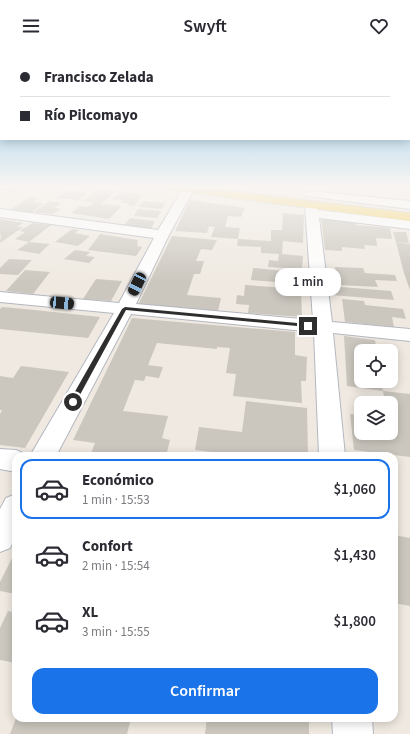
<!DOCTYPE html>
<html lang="es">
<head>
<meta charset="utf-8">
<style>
	body { margin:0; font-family:"Source Sans 3",sans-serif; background:#f2f2f3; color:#2b2b33; height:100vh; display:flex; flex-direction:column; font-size:15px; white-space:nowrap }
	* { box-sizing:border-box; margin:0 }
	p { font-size:13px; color:#7c7c81 }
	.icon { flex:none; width:22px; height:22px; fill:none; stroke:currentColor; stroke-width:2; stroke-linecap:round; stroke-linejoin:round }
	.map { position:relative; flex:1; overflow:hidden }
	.sheet { position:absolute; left:12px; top:400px; width:386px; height:270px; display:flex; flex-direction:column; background:#fff; border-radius:12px; box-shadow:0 2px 10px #0003 }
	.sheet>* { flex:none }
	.top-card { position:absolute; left:0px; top:0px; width:410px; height:88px; box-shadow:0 2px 10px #0003; display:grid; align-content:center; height:88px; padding:0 20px; background:#fff }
	.tools { position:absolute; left:354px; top:292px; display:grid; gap:8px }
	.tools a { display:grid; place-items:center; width:44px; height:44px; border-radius:8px; background:#fff; box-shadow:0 2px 10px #0003; font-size:20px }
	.end { position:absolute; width:18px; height:18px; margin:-9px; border:5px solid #2e2e2e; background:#fff; box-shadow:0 0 0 2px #fff }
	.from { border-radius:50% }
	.bubble { position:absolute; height:28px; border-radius:12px; background:#fff; box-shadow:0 2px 10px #0003; font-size:13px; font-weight:600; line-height:28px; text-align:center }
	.car { position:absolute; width:12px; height:24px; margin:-12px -6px; border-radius:5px; box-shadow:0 0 3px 1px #0007; background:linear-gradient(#222 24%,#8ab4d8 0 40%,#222 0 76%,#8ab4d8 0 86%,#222 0) }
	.top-card b { display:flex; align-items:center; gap:14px; height:38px; font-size:15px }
	.top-card b+b { border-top:1px solid #e1e1e2 }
	.top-card i { width:10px; height:10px; background:#2b2b33 }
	ul { padding:7px 0 0; list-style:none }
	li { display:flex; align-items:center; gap:12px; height:60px; margin:0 8px 6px; padding:0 12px; border:2px solid transparent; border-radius:12px }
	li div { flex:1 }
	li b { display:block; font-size:15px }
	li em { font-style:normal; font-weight:600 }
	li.on { border-color:#1a73e8 }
	li>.icon { width:36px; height:36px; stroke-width:1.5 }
	.action { display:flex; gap:8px; margin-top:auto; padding:8px 20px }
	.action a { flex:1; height:46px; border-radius:12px; background:#1a73e8; color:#fff; font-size:16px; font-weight:600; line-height:46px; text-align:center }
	header { display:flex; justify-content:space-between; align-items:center; height:52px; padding:0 20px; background:#fff; font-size:18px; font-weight:600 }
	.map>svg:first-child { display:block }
	.building { fill:#cbc7bf }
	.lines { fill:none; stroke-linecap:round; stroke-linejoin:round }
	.minor-casing { stroke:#b4b7c1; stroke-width:2 }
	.major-casing { stroke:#c9c9c9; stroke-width:2 }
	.minor { fill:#fff; fill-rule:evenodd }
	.major { fill:#f2d163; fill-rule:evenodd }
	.route { fill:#2e2e2e }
</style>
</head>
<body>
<header><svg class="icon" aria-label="menu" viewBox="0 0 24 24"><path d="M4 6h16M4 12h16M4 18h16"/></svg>Swyft<svg class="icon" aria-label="heart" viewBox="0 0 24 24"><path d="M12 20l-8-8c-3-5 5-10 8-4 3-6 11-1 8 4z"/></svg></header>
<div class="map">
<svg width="410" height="682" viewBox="0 0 410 682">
	<rect width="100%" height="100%" fill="#efe9e1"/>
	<!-- building -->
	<g class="building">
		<polygon points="0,135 19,135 11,140 0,138"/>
		<polygon points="23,135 45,135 39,138"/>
		<polygon points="99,137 116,139 101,152 122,154 109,167 71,161 80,154 88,155 94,151 83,149"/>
		<polygon points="66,139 88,141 79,148 56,146"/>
		<polygon points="120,140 143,142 134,154 127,153 128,151 121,151 123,148 112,147"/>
		<polygon points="30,145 39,146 33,150 44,151 31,161 10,158"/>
		<polygon points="190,148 245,156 241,165 228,164 225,175 240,176 238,187 211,185 215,175 209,174 207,181 175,179"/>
		<polygon points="49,149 61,151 54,156 61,157 53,162 34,160"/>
		<polygon points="143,149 165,151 162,157 139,155"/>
		<polygon points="138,157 161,159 157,166 134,164"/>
		<polygon points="283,161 304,163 303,191 283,189 282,202 303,204 302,217 268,215 269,208 278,209 279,202 261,201 261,195 237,194 238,187 271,189 271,178 282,178"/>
		<polygon points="130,166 155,169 151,177 124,173"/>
		<polygon points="321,166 356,169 356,173 390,176 392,187 376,186 377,194 364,193 365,197 342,195 342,199 325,198"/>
		<polygon points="0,167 23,171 17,175 23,175 0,191 1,183 0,182"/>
		<polygon points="33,171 51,173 29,190 15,187 25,180 19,179"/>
		<polygon points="72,177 79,178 75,181 90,184 78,194 55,190"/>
		<polygon points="393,180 406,180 409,191 396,190"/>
		<polygon points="100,182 138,188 137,194 142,195 136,204 88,198"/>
		<polygon points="172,184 217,188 212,198 201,197 196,209 204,209 200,222 194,222 187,243 221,246 218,259 138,253"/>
		<polygon points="29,190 50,192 39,202 17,198"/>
		<polygon points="396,190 410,192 410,238 404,221"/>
		<polygon points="75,198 90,200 86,204 95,205 89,211 64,207"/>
		<polygon points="9,207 32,208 18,223 0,222 0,216"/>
		<polygon points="335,215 363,216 365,221 395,223 397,229 375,228 378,235 338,233"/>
		<polygon points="253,216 285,219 285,225 302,226 302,232 251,228"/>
		<polygon points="25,218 50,220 33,242 6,239"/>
		<polygon points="96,227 122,229 111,249 83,247"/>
		<polygon points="245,233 301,237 302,265 248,261 249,253 236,252 237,243 244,244"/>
		<polygon points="329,234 391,239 394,248 331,243"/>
		<polygon points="342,247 364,249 365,253 403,257 406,267 392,265 394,275 345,270"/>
		<polygon points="2,255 35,258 100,265 88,286 0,277 0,257"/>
		<polygon points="132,266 295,280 295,303 307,305 306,329 301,329 302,351 233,344 236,322 226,321 230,296 217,295 217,297 157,291 148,313 163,315 159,326 146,324 144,329 135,328 123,359 168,364 162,386 170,388 166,404 90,404 95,391 73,388"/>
		<polygon points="344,284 375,288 377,299 361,299 361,329 381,329 383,339 347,334"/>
		<polygon points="21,314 69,320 25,396 0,393 0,362 2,358 0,358 0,324 13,326"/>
		<polygon points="383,339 410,342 410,405 354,398 350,362 361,363 361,381 391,381 391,351 385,351"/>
		<polygon points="246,349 307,356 308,404 244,404 195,398 199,375 242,380"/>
		<polygon points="394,483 410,486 410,554 394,551"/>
		<polygon points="16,498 16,542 0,539 0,530"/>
		<polygon points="8,559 16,561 16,611 0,608 0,576"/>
		<polygon points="16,666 131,666 127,682 10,682"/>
		<polygon points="207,666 309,666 309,682 205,682"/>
	</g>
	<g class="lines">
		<!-- minor casing -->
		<g class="minor-casing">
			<g id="minor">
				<polygon points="184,135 192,135 194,137 169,183 136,252 313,268 305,153 307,150 315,150 318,158 410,169 410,177 319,166 332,270 410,277 410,289 333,281 345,404 319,404 314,280 131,262 56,404 30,404 114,261 0,250 0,240 119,251 154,186 0,165 0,157 158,178"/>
				<polygon points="310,139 410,149 410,157 306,144 304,142 306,140"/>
				<polygon points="0,397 16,398 25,402 26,404 16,404 16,420 0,417"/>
				<polygon points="16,442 16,484 10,496 0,500 0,457 6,446"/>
				<polygon points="332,666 372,666 373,682 333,682"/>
			</g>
		</g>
		<!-- major casing -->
		<g class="major-casing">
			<polygon id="major" points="166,135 199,135 410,161 410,169 172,138"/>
		</g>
		<!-- minor -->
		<use href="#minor" class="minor"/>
		<!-- major -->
		<use href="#major" class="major"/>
	</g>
	<!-- sky -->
	<linearGradient id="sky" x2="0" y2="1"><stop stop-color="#7abfeb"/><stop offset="0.58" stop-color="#f8f5f2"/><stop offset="1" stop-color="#f8f5f2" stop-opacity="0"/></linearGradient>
	<rect width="410" height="231" fill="url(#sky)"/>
	<!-- route -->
	<polygon class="route" points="125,255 308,272 310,274 308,275 126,258 75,352 70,352 69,350 122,257"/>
</svg>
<div class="tools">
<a><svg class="icon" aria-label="locate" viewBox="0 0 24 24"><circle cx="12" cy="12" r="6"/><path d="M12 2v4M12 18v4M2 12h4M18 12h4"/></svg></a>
<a><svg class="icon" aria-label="layers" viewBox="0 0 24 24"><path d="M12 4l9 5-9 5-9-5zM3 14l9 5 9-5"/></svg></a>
</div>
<i class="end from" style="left:73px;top:350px"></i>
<i class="end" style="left:308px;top:274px"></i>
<div class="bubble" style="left:275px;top:216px;width:66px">1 min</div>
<i class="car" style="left:137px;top:232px;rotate:206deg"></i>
<i class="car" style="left:62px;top:251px;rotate:95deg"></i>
<div class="top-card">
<b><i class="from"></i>Francisco Zelada</b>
<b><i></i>Río Pilcomayo</b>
</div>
<section class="sheet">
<ul>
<li class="on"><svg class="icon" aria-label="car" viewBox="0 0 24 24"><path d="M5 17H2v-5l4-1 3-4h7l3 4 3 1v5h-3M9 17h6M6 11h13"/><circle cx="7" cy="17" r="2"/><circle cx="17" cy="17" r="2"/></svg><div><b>Económico</b><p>1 min · 15:53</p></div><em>$1,060</em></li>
<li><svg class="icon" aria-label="car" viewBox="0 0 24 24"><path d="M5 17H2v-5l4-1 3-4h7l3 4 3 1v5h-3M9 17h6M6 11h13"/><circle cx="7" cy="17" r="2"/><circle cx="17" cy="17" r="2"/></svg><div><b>Confort</b><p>2 min · 15:54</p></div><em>$1,430</em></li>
<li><svg class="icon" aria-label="car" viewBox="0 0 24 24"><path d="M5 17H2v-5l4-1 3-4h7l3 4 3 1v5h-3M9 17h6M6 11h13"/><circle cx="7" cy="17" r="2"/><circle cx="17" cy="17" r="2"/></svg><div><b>XL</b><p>3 min · 15:55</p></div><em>$1,800</em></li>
</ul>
<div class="action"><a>Confirmar</a></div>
</section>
</div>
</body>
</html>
